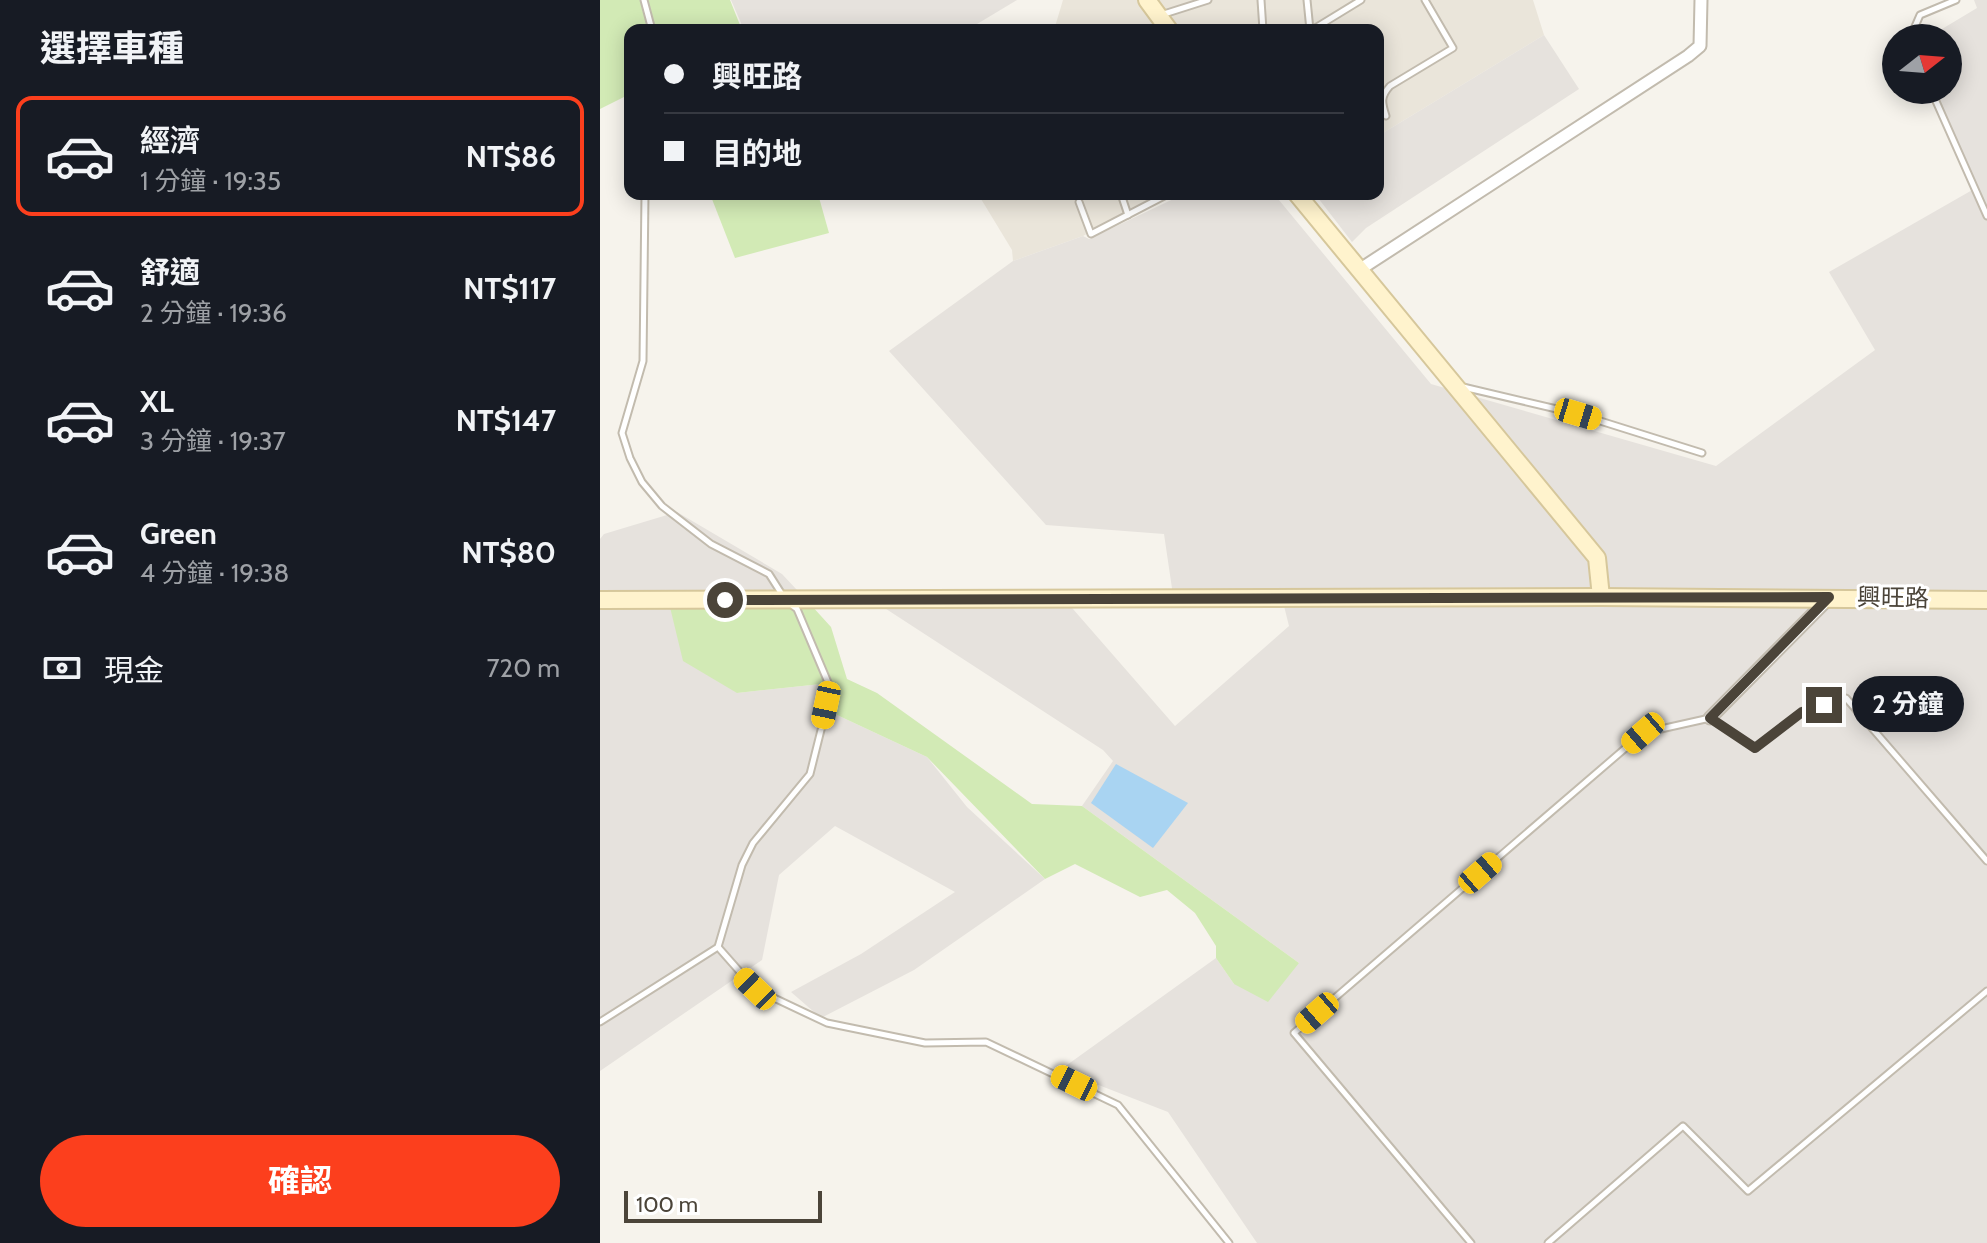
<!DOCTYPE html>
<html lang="zh-TW">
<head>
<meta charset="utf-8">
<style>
	body { margin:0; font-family:Cabin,"Noto Sans TC",sans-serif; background:#242831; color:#f1f3f6; height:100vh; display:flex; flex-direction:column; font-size:30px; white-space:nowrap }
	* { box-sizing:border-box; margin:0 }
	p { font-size:26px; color:#9ea1a6 }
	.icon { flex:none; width:44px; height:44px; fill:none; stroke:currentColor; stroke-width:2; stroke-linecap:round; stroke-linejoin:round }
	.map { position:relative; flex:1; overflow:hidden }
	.details { display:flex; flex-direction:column; background:#171b24; width:600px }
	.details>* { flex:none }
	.hud { position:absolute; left:24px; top:24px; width:760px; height:176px; border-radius:16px; box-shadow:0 4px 20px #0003; display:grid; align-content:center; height:176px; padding:0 40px; background:#171b24 }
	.needle { width:52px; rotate:73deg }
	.buttons { position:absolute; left:1282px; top:24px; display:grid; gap:16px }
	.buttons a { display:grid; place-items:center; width:80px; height:80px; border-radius:50%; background:#171b24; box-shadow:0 4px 20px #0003; font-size:40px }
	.scale { position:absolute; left:24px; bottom:20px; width:198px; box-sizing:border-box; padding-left:8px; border:4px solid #4b4439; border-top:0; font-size:22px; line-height:28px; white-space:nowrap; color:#4b4439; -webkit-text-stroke:6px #fff; paint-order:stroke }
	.end { position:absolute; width:36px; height:36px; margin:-18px; border:10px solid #4b4439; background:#fff; box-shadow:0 0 0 4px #fff }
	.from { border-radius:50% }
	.bubble { position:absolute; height:56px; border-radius:28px; background:#171b24; box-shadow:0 4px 20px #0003; font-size:26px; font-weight:700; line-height:56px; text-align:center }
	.car { position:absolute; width:24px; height:48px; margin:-24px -12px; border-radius:10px; box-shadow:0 0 6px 2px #0007; background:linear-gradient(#f5c518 24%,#345 0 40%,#f5c518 0 76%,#345 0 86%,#f5c518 0) }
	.hud b { display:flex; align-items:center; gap:28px; height:76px; font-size:30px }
	.hud b+b { border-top:2px solid #363941 }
	.hud i { width:20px; height:20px; background:#f1f3f6 }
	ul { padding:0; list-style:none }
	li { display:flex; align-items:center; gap:24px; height:120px; margin:0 16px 12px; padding:0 24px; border:4px solid transparent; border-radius:16px }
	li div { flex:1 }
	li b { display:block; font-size:30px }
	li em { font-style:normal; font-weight:700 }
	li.on { border-color:#fc3f1d }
	li>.icon { width:72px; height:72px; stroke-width:1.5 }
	h2 { padding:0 40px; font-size:36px; line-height:96px }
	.pay { display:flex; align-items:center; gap:20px; height:88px; padding:0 40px; font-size:30px }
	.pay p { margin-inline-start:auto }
	.action { display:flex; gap:16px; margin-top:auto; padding:16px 40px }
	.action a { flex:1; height:92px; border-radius:48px; background:#fc3f1d; color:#fff; font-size:32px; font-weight:700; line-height:92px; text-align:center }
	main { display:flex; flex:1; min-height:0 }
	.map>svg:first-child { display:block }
	.residential { fill:#eae5da }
	.industrial { fill:#e6e2dd }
	.green { fill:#d2eab5 }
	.water { fill:#a9d4f2 }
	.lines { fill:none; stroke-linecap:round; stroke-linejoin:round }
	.lane-casing { stroke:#c2bbae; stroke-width:9 }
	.street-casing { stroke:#c2bbae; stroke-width:15 }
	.secondary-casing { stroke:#d6c79b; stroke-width:20 }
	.lane { stroke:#fff; stroke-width:5 }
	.street { stroke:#fff; stroke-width:11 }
	.secondary { stroke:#fff3cd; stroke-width:16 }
	.route { stroke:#4b4439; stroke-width:10 }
	.labels { text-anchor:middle; stroke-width:6; stroke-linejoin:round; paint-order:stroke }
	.street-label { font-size:24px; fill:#4b4439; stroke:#fff }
</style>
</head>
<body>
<main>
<section class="details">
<h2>選擇車種</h2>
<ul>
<li class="on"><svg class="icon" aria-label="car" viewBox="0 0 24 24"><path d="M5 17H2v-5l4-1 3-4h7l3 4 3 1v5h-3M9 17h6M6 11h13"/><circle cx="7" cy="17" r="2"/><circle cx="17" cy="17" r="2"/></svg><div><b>經濟</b><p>1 分鐘 · 19:35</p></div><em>NT$86</em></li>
<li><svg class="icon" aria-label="car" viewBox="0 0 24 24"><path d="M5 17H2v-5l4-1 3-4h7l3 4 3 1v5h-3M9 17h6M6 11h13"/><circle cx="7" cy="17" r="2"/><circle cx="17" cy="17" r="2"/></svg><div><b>舒適</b><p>2 分鐘 · 19:36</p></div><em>NT$117</em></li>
<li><svg class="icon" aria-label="car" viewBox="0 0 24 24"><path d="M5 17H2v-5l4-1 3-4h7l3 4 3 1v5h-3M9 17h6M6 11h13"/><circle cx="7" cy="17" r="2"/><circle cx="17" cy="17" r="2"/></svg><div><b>XL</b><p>3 分鐘 · 19:37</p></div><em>NT$147</em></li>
<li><svg class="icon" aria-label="car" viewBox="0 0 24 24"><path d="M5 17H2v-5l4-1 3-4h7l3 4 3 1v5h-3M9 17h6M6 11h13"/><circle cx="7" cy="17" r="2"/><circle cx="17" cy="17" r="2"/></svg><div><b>Green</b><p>4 分鐘 · 19:38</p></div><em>NT$80</em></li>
</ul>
<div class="pay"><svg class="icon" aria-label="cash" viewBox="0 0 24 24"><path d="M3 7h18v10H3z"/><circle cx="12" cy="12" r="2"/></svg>現金<p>720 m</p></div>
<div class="action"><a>確認</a></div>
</section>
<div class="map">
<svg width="1387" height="1243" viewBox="0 0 1387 1243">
	<rect width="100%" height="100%" fill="#f6f3ec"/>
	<!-- residential -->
	<g class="residential">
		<polygon points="463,0 933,0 944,35 778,136 778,30 454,30"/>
		<polygon points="378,194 558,194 483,236 413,261 412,250"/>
	</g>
	<!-- industrial -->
	<g class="industrial">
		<polygon points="131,0 417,0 367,30 144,30"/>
		<polygon points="1374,0 1387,0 1387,1243 657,1243 568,1112 460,1070 616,958 634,984 699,963 482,806 513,761 503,750 280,605 466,601 575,726 689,626 682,598 574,602 564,534 446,525 289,351 413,261 483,236 489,239 584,194 674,194 831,384 1116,466 1275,350 1229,272 1374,189 1328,90 1348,90 1348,38 1327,38 1377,8"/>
		<polygon points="944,35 979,89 766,228 752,242 715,194 778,194 778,136"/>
		<polygon points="77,512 182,574 211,605 137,693 221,684 237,715 327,757 367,807 445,879 314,970 221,1018 191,992 261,954 355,892 235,826 179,875 162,960 0,1071 0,539 4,534"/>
	</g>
	<!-- green -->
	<g class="green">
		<polygon points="0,0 130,0 142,30 30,30 30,94 0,109"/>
		<polygon points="110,194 218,194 229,233 135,258"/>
		<polygon points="69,603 211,605 231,627 247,679 277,693 432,804 482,806 699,963 668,1002 634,984 616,958 616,946 595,913 567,890 540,897 475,864 445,879 327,757 237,715 221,684 137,693 83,661"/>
	</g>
	<!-- water -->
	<polygon class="water" points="516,764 588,803 553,848 491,803"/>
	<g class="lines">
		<!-- lane casing -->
		<g class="lane-casing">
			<g id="lane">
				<polyline points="44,0 52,30"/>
				<polyline points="661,0 663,30"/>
				<polyline points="707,0 710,30"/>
				<polyline points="564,14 608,0"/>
				<polyline points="712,30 761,0"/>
				<polyline points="1310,38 1320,15 1356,0"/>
				<polyline points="1331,90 1387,216"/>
				<path d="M786,116C782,103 780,97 790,86L853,48L825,0"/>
				<polyline points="45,194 43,361 22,433 30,458 42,482 62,506 111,544 169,574 183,596"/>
				<polyline points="521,194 528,215"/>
				<polyline points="479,202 491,234 568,194"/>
				<polyline points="863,387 978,414 1102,453"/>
				<polyline points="118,947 155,989 227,1023 325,1043 386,1042 518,1105 629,1243"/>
				<polyline points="0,1022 118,947 142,865 153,843 210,774 223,722 230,687 197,609 189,603"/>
				<polyline points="871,1243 694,1033 1043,733 1110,718 1155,748 1202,712 1246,698 1387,861"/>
				<polyline points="948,1243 1083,1126 1148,1191 1387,991"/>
			</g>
		</g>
		<!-- street casing -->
		<g class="street-casing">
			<g id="street">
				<polyline points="759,270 1088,56 1100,46 1101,0"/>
				<polyline points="1110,718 1229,598"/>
			</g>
		</g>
		<!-- secondary casing -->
		<g class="secondary-casing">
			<g id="secondary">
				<polyline points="547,0 569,30"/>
				<polyline points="697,194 997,558 1001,597"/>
				<polyline points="0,600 1001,597 1387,600"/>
			</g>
		</g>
		<!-- lane -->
		<use href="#lane" class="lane"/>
		<!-- street -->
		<use href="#street" class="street"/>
		<!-- secondary -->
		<use href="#secondary" class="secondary"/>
	</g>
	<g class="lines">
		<!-- route -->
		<polyline class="route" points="125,600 1229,597 1110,718 1155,748 1202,712 1224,705"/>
	</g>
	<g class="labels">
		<!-- street labels -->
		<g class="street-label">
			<text transform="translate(1293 598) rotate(1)" y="8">興旺路</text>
		</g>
	</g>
</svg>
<div class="buttons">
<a><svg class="needle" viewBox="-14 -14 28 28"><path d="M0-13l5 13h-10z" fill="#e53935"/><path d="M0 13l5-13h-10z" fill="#9ea1a6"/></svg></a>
</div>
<div class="scale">100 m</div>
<i class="end from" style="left:125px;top:600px"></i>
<i class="end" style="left:1224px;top:705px"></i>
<div class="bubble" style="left:1252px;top:676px;width:112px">2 分鐘</div>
<i class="car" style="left:978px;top:414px;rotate:107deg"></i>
<i class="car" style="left:226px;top:705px;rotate:192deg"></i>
<i class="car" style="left:1043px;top:733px;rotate:229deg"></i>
<i class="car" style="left:880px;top:873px;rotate:49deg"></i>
<i class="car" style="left:155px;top:989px;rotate:314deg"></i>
<i class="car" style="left:717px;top:1013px;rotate:229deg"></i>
<i class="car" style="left:474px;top:1083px;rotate:296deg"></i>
<div class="hud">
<b><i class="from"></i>興旺路</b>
<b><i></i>目的地</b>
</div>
</div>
</main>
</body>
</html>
